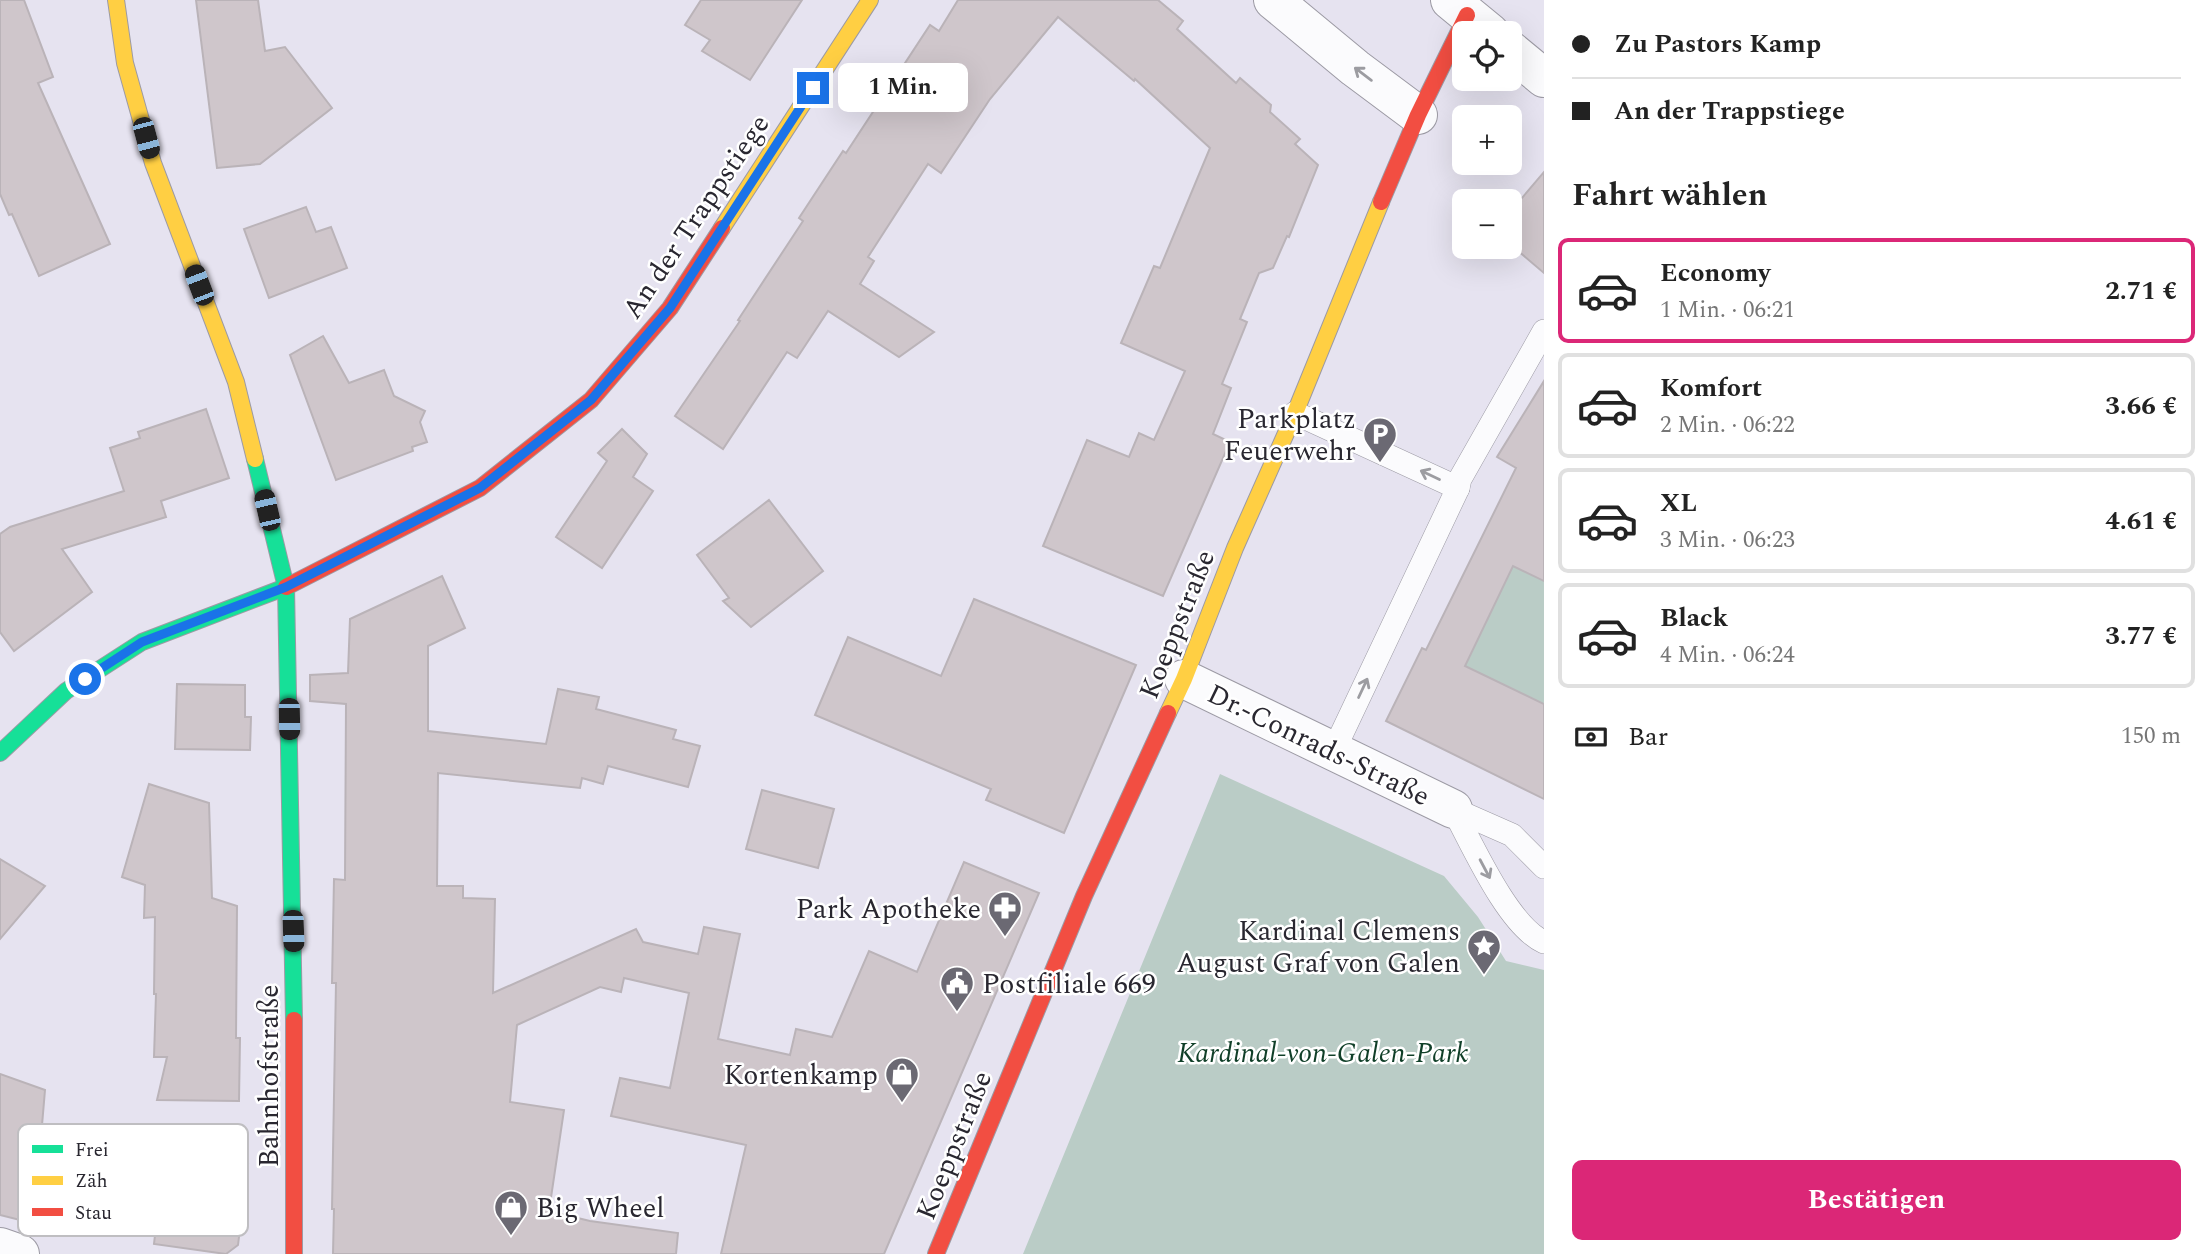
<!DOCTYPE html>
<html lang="de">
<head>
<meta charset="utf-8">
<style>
	body { margin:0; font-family:Spectral,serif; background:#f2f2f2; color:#222; height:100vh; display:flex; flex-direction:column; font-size:26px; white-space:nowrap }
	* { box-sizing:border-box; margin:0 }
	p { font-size:23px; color:#767676 }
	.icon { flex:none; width:38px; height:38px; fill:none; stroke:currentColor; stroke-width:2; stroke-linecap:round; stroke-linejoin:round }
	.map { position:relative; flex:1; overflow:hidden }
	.sheet { display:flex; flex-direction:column; background:#fff; width:665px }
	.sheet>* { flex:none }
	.top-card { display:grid; align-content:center; height:154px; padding:0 28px; background:#fff }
	.controls { position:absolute; left:1452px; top:21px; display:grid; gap:14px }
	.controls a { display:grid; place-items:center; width:70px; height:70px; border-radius:10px; background:#fff; box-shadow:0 7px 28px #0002; font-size:35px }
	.end { position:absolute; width:32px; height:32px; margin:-16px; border:9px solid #1a73e8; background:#fff; box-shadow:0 0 0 4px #fff }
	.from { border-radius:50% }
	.bubble { position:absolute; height:49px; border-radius:10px; background:#fff; box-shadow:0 7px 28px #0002; font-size:23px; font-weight:700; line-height:49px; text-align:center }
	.car { position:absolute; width:21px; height:42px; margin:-21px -10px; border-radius:9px; box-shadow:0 0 5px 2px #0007; background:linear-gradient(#222 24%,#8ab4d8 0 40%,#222 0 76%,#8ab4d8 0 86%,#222 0) }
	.top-card b { display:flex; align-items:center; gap:24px; height:66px; font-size:26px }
	.top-card b+b { border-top:2px solid #e0e0e0 }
	.top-card i { width:18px; height:18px; background:#222 }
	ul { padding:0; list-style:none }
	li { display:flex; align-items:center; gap:21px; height:105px; margin:0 14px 10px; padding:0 14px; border:4px solid #e0e0e0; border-radius:10px }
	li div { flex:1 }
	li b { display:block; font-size:26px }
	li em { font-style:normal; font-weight:700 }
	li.selected { border-color:#db2777 }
	li>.icon { width:63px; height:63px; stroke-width:1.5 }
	h2 { padding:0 28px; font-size:32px; line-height:84px }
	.pay { display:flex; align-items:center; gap:18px; height:77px; padding:0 28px; font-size:26px }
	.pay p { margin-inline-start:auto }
	.button { display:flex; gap:14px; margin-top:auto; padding:14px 28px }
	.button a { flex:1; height:80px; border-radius:10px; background:#db2777; color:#fff; font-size:28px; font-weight:700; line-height:80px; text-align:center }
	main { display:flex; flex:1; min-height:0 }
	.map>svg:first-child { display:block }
	.green { fill:#baccc6 }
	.building { fill:#cfc6cb; stroke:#bab3b8; stroke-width:2 }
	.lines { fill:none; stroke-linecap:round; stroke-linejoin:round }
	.lane-casing { stroke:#9c9aa4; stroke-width:24 }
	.street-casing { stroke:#9c9aa4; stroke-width:40 }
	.fast-casing { stroke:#9c9aa4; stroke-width:18 }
	.slow-casing { stroke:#9c9aa4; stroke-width:18 }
	.jam-casing { stroke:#9c9aa4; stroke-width:18 }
	.lane { stroke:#fbfbfd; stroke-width:23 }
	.street { stroke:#fbfbfd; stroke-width:38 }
	.fast { stroke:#16e098; stroke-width:16 }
	.slow { stroke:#ffcf43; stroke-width:16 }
	.jam { stroke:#f24e42; stroke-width:16 }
	.oneway { stroke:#9c9ca1 }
	.route { stroke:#1a73e8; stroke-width:9 }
	.labels { text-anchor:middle; stroke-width:5; stroke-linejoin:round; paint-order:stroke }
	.street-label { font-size:28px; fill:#292730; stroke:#fff }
	.poi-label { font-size:28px; fill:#292730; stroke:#fff; text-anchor:end }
	.park-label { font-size:28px; font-style:italic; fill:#103f28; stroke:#fff }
	.key { fill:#fff; stroke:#bfbec1; stroke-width:2 }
	.key-label { font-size:19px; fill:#292730 }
</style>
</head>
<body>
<main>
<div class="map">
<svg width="1544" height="1254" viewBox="0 0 1544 1254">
	<rect width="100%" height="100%" fill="#e6e3f0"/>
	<!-- green -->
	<g class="green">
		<polygon points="1513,566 1544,581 1544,704 1465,666"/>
		<polygon points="1220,774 1444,876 1478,917 1506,961 1544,970 1544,1254 1023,1254"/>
	</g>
	<!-- building -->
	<g class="building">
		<polygon points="0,0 24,0 53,77 38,83 110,244 39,276 12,214 9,215 0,194"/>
		<polygon points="196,0 258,0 265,51 285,47 332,108 260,164 217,168"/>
		<polygon points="701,0 802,0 750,80 702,51 710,40 685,25"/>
		<polygon points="958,0 1158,0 1183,21 1177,29 1236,83 1240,78 1271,105 1270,112 1300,139 1295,144 1318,165 1289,237 1287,236 1273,268 1259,273 1240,319 1247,322 1222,384 1231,388 1213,434 1230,442 1163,596 1043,546 1087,440 1129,457 1139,433 1154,440 1185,371 1121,343 1154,266 1160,268 1210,148 1135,79 1134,81 1058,17 990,99 941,173 928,164 868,257 874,261 860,284 934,332 899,357 828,311 797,358 787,352 723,449 675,416 740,321 738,320 803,221 799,218 843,151 846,153 930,25 939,31"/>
		<polygon points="1544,172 1544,273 1510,244 1510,212"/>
		<polygon points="306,207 316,232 331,227 347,268 269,298 244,229"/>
		<polygon points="323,336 349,383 384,370 394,396 425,411 420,422 427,442 412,447 413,451 336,480 290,355"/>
		<polygon points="1544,381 1544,581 1513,566 1465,666 1544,704 1544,799 1386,721 1422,648 1426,650 1516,468 1497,457"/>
		<polygon points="206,409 229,478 161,501 166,517 62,549 92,592 14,651 0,632 0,534 10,527 124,491 110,448 140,438 138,432"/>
		<polygon points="622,429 647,454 633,477 653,491 602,568 556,537 607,461 598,453"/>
		<polygon points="769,500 823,571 751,627 723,601 729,598 697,555"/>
		<polygon points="442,576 465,628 428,646 428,731 546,744 558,689 599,697 596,709 676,730 673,739 700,746 688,787 608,766 603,784 582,778 580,788 438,773 437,886 463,886 463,898 495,899 493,993 636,929 643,942 698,954 704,927 740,934 718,1039 790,1055 796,1029 832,1037 869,951 917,972 964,862 1039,893 884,1254 721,1254 746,1145 611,1116 620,1078 670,1088 689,993 624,978 621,992 600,987 517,1025 510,1102 564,1110 549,1211 590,1221 678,1233 676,1254 333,1254 334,1209 332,1209 336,983 332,983 334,879 345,880 346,704 310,701 310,675 348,673 350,619"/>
		<polygon points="974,599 1136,665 1064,833 986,800 991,789 815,715 848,637 941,676"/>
		<polygon points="177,684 245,685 245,717 251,717 250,750 175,749"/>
		<polygon points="149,784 209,803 212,898 237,906 236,1038 240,1038 239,1101 157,1100 167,1057 154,1057 156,994 154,994 155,917 144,918 145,885 122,877"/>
		<polygon points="762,790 834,809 818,868 746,849"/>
		<polygon points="0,859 45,886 0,939"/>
		<polygon points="0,1074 45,1090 41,1137 248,1164 238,1245 226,1254 154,1244 160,1193 88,1184 76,1234 0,1215"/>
	</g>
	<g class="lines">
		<!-- lane casing -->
		<g class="lane-casing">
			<g id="lane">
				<polyline points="1295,413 1458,488 1334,750"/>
				<polyline points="1458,488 1460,479 1544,331"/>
				<path d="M1453,809C1472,844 1508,926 1544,942"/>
				<polyline points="1453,809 1512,835 1544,867"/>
			</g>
		</g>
		<!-- street casing -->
		<g class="street-casing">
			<g id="street">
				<polyline points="1273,0 1355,68 1418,115"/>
				<polyline points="1450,0 1490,33"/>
				<polyline points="1510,50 1544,78"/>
				<polyline points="1184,679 1453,809"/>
				<polyline points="0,1247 20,1254"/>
			</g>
		</g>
		<!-- fast casing -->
		<g class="fast-casing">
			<g id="fast">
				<polyline points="255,459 286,587 294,1020"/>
				<polyline points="0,753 66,691 142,642 286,587"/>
			</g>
		</g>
		<!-- slow casing -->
		<g class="slow-casing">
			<g id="slow">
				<polyline points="116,0 125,63 153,163 236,382 255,459"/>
				<polyline points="722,228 870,0"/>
				<polyline points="1168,713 1184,679 1235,548 1295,413 1381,202"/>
			</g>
		</g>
		<!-- jam casing -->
		<g class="jam-casing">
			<g id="jam">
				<polyline points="1381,202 1418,115 1467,15"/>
				<polyline points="286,587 480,488 591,400 670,308 722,228"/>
				<polyline points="294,1020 294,1254"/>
				<polyline points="936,1254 1084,896 1168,713"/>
			</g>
		</g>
		<!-- lane -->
		<use href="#lane" class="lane"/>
		<!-- street -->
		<use href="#street" class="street"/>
		<!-- fast -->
		<use href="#fast" class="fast"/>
		<!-- slow -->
		<use href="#slow" class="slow"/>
		<!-- jam -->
		<use href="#jam" class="jam"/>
	</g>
	<!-- one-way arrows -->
	<defs><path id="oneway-shaft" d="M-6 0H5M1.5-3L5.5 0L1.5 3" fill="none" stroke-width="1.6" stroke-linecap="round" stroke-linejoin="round" transform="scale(1.75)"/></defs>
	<g class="oneway">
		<use href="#oneway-shaft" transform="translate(1363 74) rotate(-143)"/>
		<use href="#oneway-shaft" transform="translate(1430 475) rotate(-155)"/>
		<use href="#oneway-shaft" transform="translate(1363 688) rotate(-65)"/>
		<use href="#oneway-shaft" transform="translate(1485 869) rotate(62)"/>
	</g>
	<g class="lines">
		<!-- route -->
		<polyline class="route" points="85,679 142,642 286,587 480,488 591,400 670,308 813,88"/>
	</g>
	<!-- icons -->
	<defs>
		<g id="parking-pin" transform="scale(1.75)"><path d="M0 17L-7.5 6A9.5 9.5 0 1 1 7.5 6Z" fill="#6b6973" stroke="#fff"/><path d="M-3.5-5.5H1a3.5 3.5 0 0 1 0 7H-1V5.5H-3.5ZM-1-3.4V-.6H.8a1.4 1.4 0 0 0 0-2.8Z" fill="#fff"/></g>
		<g id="pharmacy-pin" transform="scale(1.75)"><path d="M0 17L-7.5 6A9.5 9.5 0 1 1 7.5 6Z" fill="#6b6973" stroke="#fff"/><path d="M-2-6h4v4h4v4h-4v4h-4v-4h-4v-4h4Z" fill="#fff"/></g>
		<g id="sight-pin" transform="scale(1.75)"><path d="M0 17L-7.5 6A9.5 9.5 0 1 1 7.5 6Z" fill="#6b6973" stroke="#fff"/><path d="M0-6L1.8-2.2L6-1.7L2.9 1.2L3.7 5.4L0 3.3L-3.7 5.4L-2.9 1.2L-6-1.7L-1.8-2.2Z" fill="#fff"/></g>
		<g id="civic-pin" transform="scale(1.75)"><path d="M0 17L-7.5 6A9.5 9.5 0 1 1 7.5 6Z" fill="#6b6973" stroke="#fff"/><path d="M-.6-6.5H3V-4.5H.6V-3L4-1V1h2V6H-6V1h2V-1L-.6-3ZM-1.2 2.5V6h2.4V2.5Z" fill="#fff"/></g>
		<g id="shop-pin" transform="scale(1.75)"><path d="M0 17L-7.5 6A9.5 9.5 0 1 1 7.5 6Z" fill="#6b6973" stroke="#fff"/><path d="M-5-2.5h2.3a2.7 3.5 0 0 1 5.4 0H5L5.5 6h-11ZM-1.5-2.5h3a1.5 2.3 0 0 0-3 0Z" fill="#fff"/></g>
	</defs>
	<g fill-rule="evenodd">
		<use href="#parking-pin" x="1380" y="434"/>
		<use href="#pharmacy-pin" x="1005" y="908"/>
		<use href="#sight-pin" x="1484" y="946"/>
		<use href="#civic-pin" x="957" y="983"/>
		<use href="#shop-pin" x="902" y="1074"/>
		<use href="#shop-pin" x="511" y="1207"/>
	</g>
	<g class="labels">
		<!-- street labels -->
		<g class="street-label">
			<text transform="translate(695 216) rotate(-56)" y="10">An der Trappstiege</text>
			<text transform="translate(1176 624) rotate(-68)" y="10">Koeppstraße</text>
			<text transform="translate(1319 744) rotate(26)" y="10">Dr.-Conrads-Straße</text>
			<text transform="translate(268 1076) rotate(-90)" y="10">Bahnhofstraße</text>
			<text transform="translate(953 1145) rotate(-68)" y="10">Koeppstraße</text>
		</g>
		<!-- poi labels -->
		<g class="poi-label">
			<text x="1356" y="428">Parkplatz<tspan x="1356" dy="32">Feuerwehr</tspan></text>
			<text x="981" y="918">Park Apotheke</text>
			<text x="1460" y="940">Kardinal Clemens<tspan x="1460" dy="32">August Graf von Galen</tspan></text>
			<text x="982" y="993" text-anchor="start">Postfiliale 669</text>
			<text x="878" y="1084">Kortenkamp</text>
			<text x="536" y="1217" text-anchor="start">Big Wheel</text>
		</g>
		<!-- park labels -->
		<g class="park-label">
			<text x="1323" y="1062">Kardinal-von-Galen-Park</text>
		</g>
	</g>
	<!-- legend -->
	<rect x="18" y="1124" width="230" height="112" rx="10" class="key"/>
	<rect x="32" y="1145" width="31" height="8" fill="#16e098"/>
	<rect x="32" y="1176" width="31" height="9" fill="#ffcf43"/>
	<rect x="32" y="1208" width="31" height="8" fill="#f24e42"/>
	<g class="key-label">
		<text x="75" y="1156">Frei</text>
		<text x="75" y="1187">Zäh</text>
		<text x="75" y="1219">Stau</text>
	</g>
</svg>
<div class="controls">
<a><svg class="icon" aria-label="locate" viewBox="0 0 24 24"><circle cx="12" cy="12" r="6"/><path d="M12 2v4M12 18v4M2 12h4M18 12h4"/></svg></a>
<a>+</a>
<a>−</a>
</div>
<i class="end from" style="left:85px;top:679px"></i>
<i class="end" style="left:813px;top:88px"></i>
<div class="bubble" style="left:838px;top:63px;width:130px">1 Min.</div>
<i class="car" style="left:146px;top:138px;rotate:165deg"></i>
<i class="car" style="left:199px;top:285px;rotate:339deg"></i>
<i class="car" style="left:267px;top:510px;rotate:347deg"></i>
<i class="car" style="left:289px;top:719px;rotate:179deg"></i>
<i class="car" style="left:293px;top:931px;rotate:178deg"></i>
</div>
<section class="sheet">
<div class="top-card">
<b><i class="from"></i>Zu Pastors Kamp</b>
<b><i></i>An der Trappstiege</b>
</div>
<h2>Fahrt wählen</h2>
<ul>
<li class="selected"><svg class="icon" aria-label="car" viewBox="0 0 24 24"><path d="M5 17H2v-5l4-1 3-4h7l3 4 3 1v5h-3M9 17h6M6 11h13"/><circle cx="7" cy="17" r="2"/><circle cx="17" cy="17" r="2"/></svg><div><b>Economy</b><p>1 Min. · 06:21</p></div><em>2.71 €</em></li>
<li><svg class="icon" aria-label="car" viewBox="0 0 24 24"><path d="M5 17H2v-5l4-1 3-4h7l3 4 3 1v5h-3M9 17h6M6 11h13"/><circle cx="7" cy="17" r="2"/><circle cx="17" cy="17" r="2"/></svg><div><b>Komfort</b><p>2 Min. · 06:22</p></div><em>3.66 €</em></li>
<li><svg class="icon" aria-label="car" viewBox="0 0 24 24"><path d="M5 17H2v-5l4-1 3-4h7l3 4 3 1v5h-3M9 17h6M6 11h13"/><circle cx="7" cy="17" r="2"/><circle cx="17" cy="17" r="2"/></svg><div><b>XL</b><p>3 Min. · 06:23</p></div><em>4.61 €</em></li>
<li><svg class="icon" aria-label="car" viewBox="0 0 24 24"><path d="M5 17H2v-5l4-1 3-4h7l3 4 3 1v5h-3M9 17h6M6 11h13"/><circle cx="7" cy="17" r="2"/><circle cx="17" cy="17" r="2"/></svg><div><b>Black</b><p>4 Min. · 06:24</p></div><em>3.77 €</em></li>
</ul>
<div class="pay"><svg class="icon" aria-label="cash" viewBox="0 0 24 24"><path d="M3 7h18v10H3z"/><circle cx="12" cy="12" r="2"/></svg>Bar<p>150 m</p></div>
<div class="button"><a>Bestätigen</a></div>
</section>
</main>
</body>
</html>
